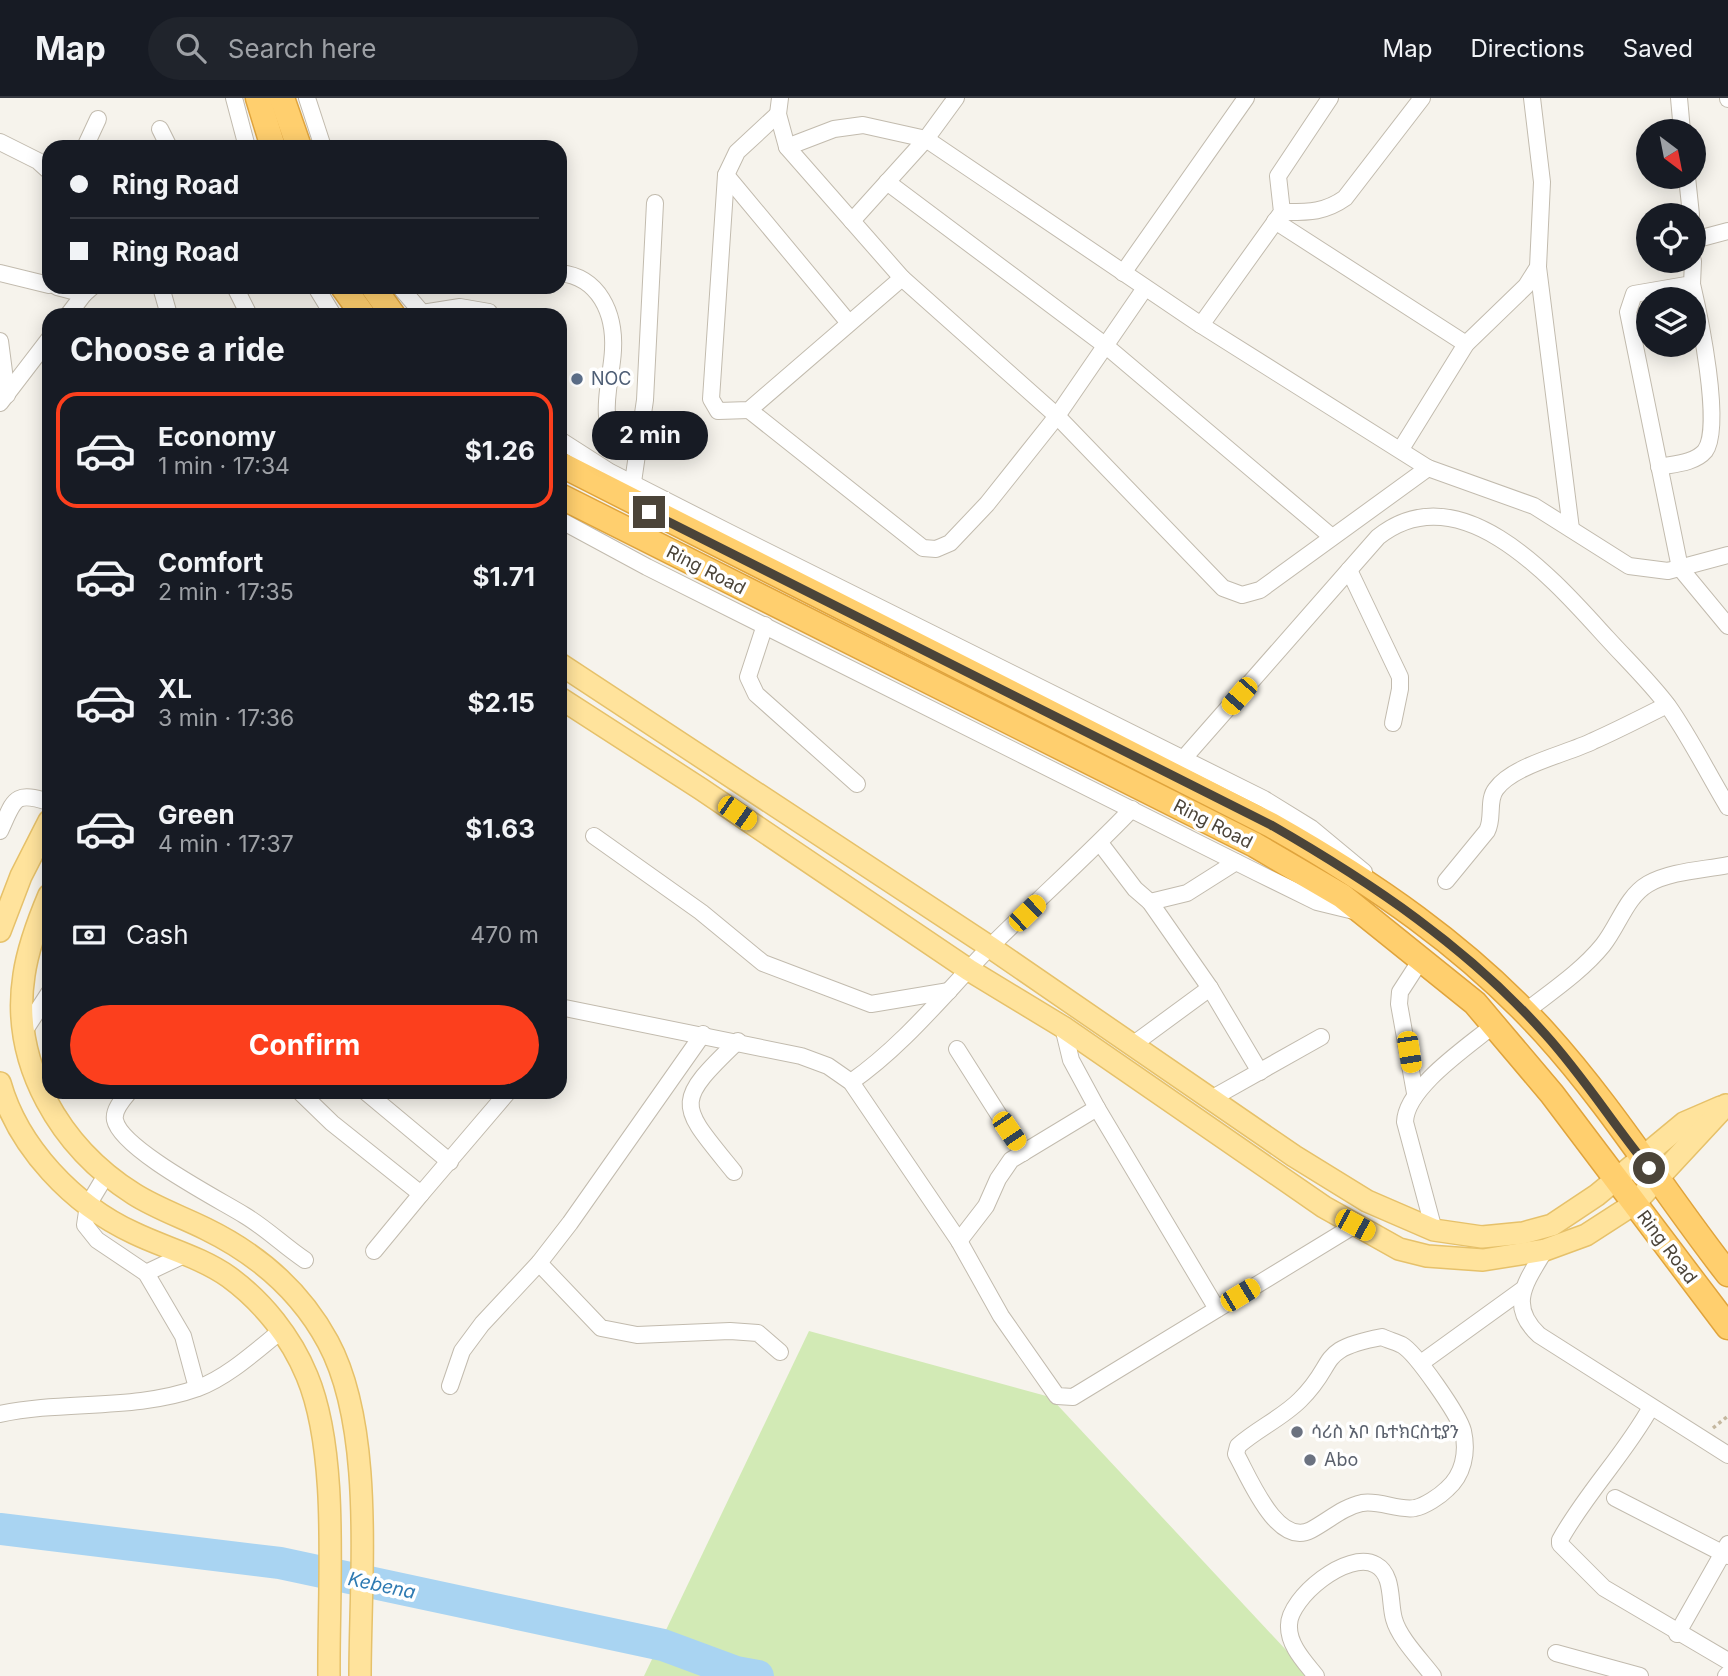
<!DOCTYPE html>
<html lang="en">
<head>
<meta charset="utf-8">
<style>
	body { margin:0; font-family:Inter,"Noto Sans Ethiopic",sans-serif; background:#20242c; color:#f1f3f6; height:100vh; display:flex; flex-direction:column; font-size:26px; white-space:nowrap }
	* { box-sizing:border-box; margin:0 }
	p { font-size:23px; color:#9ea1a6 }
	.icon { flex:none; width:38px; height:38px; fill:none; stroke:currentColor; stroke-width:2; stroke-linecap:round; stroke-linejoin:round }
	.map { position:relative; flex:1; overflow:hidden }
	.drawer { position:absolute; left:42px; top:210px; width:525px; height:791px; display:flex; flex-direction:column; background:#171b24; border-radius:21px; box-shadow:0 4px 18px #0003 }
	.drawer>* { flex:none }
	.banner { position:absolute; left:42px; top:42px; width:525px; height:154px; border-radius:21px; box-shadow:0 4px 18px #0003; display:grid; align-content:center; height:154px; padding:0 28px; background:#171b24 }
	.needle { width:46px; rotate:148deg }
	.buttons { position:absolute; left:1636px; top:21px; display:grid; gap:14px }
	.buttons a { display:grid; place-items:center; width:70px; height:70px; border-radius:50%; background:#171b24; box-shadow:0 4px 18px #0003; font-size:35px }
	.end { position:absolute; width:32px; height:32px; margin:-16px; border:9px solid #4b4439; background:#fff; box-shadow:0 0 0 4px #fff }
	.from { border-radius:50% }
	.bubble { position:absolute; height:49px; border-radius:24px; background:#171b24; box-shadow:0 4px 18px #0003; font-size:23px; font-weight:700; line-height:49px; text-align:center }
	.car { position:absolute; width:21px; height:42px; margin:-21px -10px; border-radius:9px; box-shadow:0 0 5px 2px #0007; background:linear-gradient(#f5c518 24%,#345 0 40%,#f5c518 0 76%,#345 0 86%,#f5c518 0) }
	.banner b { display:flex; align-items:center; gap:24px; height:66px; font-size:26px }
	.banner b+b { border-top:2px solid #363941 }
	.banner i { width:18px; height:18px; background:#f1f3f6 }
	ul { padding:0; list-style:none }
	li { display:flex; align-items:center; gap:21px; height:116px; margin:0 14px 10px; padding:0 14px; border:4px solid transparent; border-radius:21px }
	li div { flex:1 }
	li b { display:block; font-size:26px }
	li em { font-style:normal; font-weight:700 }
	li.on { border-color:#fc3f1d }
	li>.icon { width:63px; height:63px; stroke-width:1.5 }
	h2 { padding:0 28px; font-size:32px; line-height:84px }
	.pay { display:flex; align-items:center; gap:18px; height:77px; padding:0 28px; font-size:26px }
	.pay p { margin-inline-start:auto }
	.primary-button { display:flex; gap:14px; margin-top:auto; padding:14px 28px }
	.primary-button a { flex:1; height:80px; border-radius:42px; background:#fc3f1d; color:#fff; font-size:28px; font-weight:700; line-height:80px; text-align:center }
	header { display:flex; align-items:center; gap:42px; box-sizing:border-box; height:98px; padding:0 35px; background:#171b24; border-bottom:2px solid #363941 }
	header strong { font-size:33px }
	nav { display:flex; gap:38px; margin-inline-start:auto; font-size:24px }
	.search { width:490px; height:63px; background:#20242c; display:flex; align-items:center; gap:18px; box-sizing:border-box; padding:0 24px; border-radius:38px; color:#9ea1a6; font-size:26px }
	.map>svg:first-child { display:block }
	.green { fill:#d2eab5 }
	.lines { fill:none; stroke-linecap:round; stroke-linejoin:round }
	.river { stroke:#a9d4f2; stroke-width:32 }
	.minor-casing { stroke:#c2bbae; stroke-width:18 }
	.major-casing { stroke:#e6c16a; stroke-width:24 }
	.highway-casing { stroke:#e0a43c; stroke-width:27 }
	.path { stroke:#c4b79f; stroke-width:3.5; stroke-dasharray:3.5 3.5; stroke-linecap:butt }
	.minor { stroke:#fff; stroke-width:16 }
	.major { stroke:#ffe39c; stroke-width:21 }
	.highway { stroke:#ffcf6e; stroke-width:24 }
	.route { stroke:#4b4439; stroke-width:9 }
	.service-dot { fill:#5c6f8a; stroke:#fff; stroke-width:2.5 }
	.worship-dot { fill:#6b7280; stroke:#fff; stroke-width:2.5 }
	.labels { text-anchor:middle; stroke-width:7; stroke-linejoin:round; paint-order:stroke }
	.service-label { font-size:18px; fill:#4e5e75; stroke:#fff; text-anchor:start }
	.street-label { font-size:18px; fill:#4b4439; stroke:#fff }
	.worship-label { font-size:18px; fill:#5b616d; stroke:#fff; text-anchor:start }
	.water-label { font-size:19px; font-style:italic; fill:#2e7ab2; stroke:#fff }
</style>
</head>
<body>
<header>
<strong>Map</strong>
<div class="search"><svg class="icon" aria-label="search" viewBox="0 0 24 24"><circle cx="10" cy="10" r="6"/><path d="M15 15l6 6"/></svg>Search here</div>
<nav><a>Map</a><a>Directions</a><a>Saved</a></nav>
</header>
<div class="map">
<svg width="1728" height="1578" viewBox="0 0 1728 1578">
	<rect width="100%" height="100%" fill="#f6f3ec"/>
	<!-- green -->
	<polygon class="green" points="809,1233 1050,1299 1287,1553 1306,1578 644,1578"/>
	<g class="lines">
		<!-- river -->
		<polyline class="river" points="0,1431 280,1465 663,1547 736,1574 758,1578"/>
		<!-- minor casing -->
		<g class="minor-casing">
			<g id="minor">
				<polyline points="234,0 247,49"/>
				<polyline points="307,0 323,49"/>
				<polyline points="780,0 778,16 787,49 902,180 1057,318 1223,490 1242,497 1260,492 1428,370"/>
				<polyline points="1679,0 1682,33"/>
				<polyline points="1728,0 1728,1"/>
				<polyline points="778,16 737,54 726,77 711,301 718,313 749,312 902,180"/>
				<polyline points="160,31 169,49"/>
				<polyline points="0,44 38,63 49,73"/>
				<polyline points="85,49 98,21"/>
				<polyline points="787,49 834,31 863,27 926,41 1201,227 1428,370 1534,408 1629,468 1668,473 1728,457"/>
				<polyline points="726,77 849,225"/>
				<polyline points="1687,79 1691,117"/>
				<polyline points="887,84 1106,248 1332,439"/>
				<path d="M1282,114C1307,114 1324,115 1345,100L1422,0"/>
				<polyline points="852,123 926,41 956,0"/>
				<polyline points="1275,123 1466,246"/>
				<polyline points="1694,142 1728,133"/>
				<polyline points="1693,163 1692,186 1634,196 1628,214 1680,470 1728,528"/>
				<polyline points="1538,169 1571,431"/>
				<polyline points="0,175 49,187"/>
				<path d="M560,175C599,179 615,215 613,252C612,274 605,296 607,318L612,325L639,342"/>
				<polyline points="1123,175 1246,0"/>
				<polyline points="57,189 84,196 92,189"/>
				<polyline points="161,189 169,217"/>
				<polyline points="235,189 249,217"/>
				<polyline points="316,189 333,217"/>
				<polyline points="400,189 424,217"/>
				<polyline points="422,215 460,209 489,214"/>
				<polyline points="68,217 84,196"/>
				<polyline points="1201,227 1282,114 1278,78 1330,0"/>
				<polyline points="0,243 7,297"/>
				<polyline points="0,305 49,241"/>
				<polyline points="749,312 923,450 936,451 950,445 987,406 1057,318 1145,190"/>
				<polyline points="560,342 610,374 728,434 1264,701 1311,730 1364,774"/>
				<polyline points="1401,351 1466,246 1526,188 1538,169 1542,84 1532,0"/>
				<path d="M1659,369C1674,366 1695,365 1705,353C1723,329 1699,216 1692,186"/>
				<polyline points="633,384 645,302 655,105"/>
				<polyline points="560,422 647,469 1256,774 1317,804 1358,814"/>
				<polyline points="1349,472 1400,579 1400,591 1393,625"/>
				<polyline points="765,527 748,579 756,596 857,686"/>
				<path d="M1184,660L1378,439C1461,373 1555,483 1607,540C1627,562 1650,584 1668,608C1690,639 1708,676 1728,709"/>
				<path d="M0,733C15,701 13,693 49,704"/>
				<polyline points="594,738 701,814 763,865 871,906 949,893"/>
				<polyline points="1100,745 1135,791 1150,804 1210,890 1260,974"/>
				<path d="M1446,783L1487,733C1494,720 1487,702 1496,691C1513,667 1567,656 1593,643C1618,632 1643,619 1667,607"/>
				<polyline points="1150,804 1187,795 1236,764"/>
				<polyline points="560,909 801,958 828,968 851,984 959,1143 1001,1218 1057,1298 1073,1299 1355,1127"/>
				<path d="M1525,914C1552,893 1582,873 1603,847C1619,827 1626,799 1648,786C1671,773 1703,772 1728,767"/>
				<polyline points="1063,929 1071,962 1097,1010 1217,1211"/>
				<polyline points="25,932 49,895"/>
				<polyline points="1131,948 1210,890"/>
				<polyline points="957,951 1023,1055"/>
				<path d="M851,984C904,947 944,896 989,850C1036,803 1086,759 1132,711"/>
				<path d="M129,994C123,1001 113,1012 115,1022C121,1051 218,1101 244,1117C266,1130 284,1148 305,1162"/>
				<polyline points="300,994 332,1025 421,1096 374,1153"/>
				<polyline points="366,994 450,1064"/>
				<polyline points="1415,995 1399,906 1400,894 1422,860"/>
				<polyline points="1209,1002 1321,939"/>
				<path d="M734,1074C679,1006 672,1006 738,943"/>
				<polyline points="106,1077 88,1107 85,1127 97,1142 146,1175 183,1238 197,1290"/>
				<polyline points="421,1096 508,994"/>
				<path d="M1434,1132L1405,1024C1406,989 1469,948 1495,926"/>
				<polyline points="959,1143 986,1108 998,1081 1011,1062 1097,1010"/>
				<path d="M1545,1152C1526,1184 1507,1207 1539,1237L1728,1357"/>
				<polyline points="539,1165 601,1230 637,1237 730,1233 758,1235 780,1254"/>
				<polyline points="146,1175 184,1157"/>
				<path d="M1382,1239C1388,1242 1396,1244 1402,1247C1416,1255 1459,1317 1463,1333C1468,1355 1463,1377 1447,1391C1440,1398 1425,1408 1415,1410C1398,1413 1380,1402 1362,1405C1343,1409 1328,1423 1311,1432C1277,1450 1249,1379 1236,1356L1238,1348C1257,1331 1282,1320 1300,1302C1339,1264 1314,1252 1382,1239Z"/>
				<polyline points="1421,1265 1522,1192"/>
				<polyline points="450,1288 462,1253 482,1226 539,1165 570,1125 703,936"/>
				<path d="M1651,1309C1625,1356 1586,1395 1560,1442V1446L1604,1490L1728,1563"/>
				<path d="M0,1316C64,1302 134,1313 198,1290C228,1279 257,1252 282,1232"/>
				<polyline points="1615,1400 1728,1458"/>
				<polyline points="1677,1536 1728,1446"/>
				<polyline points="1556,1555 1640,1578"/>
				<path d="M1316,1578C1305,1564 1288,1547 1289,1527C1289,1500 1348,1451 1376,1467C1394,1477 1389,1504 1394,1521C1399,1540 1421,1562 1433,1578"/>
				<polyline points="1726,1578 1728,1576"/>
			</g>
		</g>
		<!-- major casing -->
		<g class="major-casing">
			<g id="major">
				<polyline points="560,566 990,849 1294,1058 1367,1103 1434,1132 1482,1139 1523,1135 1552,1127 1597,1097 1684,1025 1721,1009"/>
				<polyline points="560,600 701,691 969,872 1063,929 1324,1109 1399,1151 1427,1158 1483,1162 1545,1152 1586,1137 1634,1106 1726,1007"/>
				<path d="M49,797C38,823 28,849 24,877C10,966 61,1050 134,1096C156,1110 182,1119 206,1131C257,1156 300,1192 328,1244C375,1331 360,1480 360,1578"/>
				<polyline points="0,833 21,778 49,723"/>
				<path d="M0,985C18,1049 73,1107 134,1135C165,1150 201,1159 229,1179C263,1204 291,1239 307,1278C340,1357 328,1491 329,1578"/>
			</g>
		</g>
		<!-- highway casing -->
		<g class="highway-casing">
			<g id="highway">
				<polyline points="258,0 273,49"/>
				<polyline points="282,0 299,49"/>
				<polyline points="343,189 363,217"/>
				<polyline points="373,189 393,217"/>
				<path d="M560,366L1271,727C1372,784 1467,849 1545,935C1613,1010 1666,1097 1728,1176"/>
				<polyline points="560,398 1255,747 1342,798 1475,905 1552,996 1728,1229"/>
			</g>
		</g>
		<!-- path -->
		<polyline class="path" points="1713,1330 1728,1318"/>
		<!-- minor -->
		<use href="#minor" class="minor"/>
		<!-- major -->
		<use href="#major" class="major"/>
		<!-- highway -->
		<use href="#highway" class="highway"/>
	</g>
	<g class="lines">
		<!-- route -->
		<path class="route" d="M649,414L1271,727C1372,785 1467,849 1545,936C1584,979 1613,1026 1649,1070"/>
	</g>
	<!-- markers -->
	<circle class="service-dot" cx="577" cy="281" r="7"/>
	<g class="worship-dot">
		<circle cx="1297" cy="1334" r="7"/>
		<circle cx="1310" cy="1362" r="7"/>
	</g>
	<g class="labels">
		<!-- service labels -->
		<g class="service-label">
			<text x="591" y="287">NOC</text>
		</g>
		<!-- street labels -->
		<g class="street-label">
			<text transform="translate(706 472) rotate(27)" y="6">Ring Road</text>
			<text transform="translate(1213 726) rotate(27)" y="6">Ring Road</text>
			<text transform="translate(1667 1149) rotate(53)" y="6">Ring Road</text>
		</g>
		<!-- worship labels -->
		<g class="worship-label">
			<text x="1311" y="1340">ሳሪስ አቦ ቤተክርስቲያን</text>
			<text x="1324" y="1368">Abo</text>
		</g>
		<!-- water labels -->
		<g class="water-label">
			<text transform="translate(382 1487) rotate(12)" y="7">Kebena</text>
		</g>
	</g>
</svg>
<div class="buttons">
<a><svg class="needle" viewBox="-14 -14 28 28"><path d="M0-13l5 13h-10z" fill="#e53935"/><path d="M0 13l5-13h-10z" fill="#9ea1a6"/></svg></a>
<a><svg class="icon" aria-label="locate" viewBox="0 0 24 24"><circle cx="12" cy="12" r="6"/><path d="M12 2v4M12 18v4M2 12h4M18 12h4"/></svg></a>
<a><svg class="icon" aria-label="layers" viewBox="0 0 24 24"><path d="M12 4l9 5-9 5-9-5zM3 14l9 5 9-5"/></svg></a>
</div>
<i class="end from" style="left:1649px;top:1070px"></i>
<i class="end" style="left:649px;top:414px"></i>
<div class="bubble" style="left:592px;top:313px;width:116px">2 min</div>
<i class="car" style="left:1239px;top:598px;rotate:221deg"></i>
<i class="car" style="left:737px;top:715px;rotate:125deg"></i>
<i class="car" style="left:1027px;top:815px;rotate:46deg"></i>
<i class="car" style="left:1409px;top:954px;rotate:171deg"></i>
<i class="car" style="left:1009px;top:1033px;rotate:146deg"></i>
<i class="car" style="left:1355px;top:1127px;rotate:118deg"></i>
<i class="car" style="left:1240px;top:1197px;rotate:59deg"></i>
<div class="banner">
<b><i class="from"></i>Ring Road</b>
<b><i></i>Ring Road</b>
</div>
<section class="drawer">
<h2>Choose a ride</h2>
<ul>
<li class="on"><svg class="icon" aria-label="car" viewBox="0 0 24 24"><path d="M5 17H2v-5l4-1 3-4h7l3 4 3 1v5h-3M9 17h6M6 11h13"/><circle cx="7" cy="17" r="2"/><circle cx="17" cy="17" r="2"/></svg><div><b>Economy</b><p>1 min · 17:34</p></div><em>$1.26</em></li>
<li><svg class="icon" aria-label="car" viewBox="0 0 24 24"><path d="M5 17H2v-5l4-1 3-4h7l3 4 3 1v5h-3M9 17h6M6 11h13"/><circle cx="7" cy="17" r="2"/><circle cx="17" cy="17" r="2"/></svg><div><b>Comfort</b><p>2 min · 17:35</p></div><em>$1.71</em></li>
<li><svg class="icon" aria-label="car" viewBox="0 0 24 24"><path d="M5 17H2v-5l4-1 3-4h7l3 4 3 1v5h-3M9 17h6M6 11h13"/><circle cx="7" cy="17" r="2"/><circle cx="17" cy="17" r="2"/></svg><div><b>XL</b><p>3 min · 17:36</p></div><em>$2.15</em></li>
<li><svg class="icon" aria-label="car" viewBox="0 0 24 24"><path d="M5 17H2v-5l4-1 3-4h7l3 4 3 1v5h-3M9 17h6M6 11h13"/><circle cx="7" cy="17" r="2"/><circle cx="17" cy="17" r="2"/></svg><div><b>Green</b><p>4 min · 17:37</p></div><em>$1.63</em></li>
</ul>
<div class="pay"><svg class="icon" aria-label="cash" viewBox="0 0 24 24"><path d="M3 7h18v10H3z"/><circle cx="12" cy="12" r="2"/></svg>Cash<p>470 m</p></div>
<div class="primary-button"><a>Confirm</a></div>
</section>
</div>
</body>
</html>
